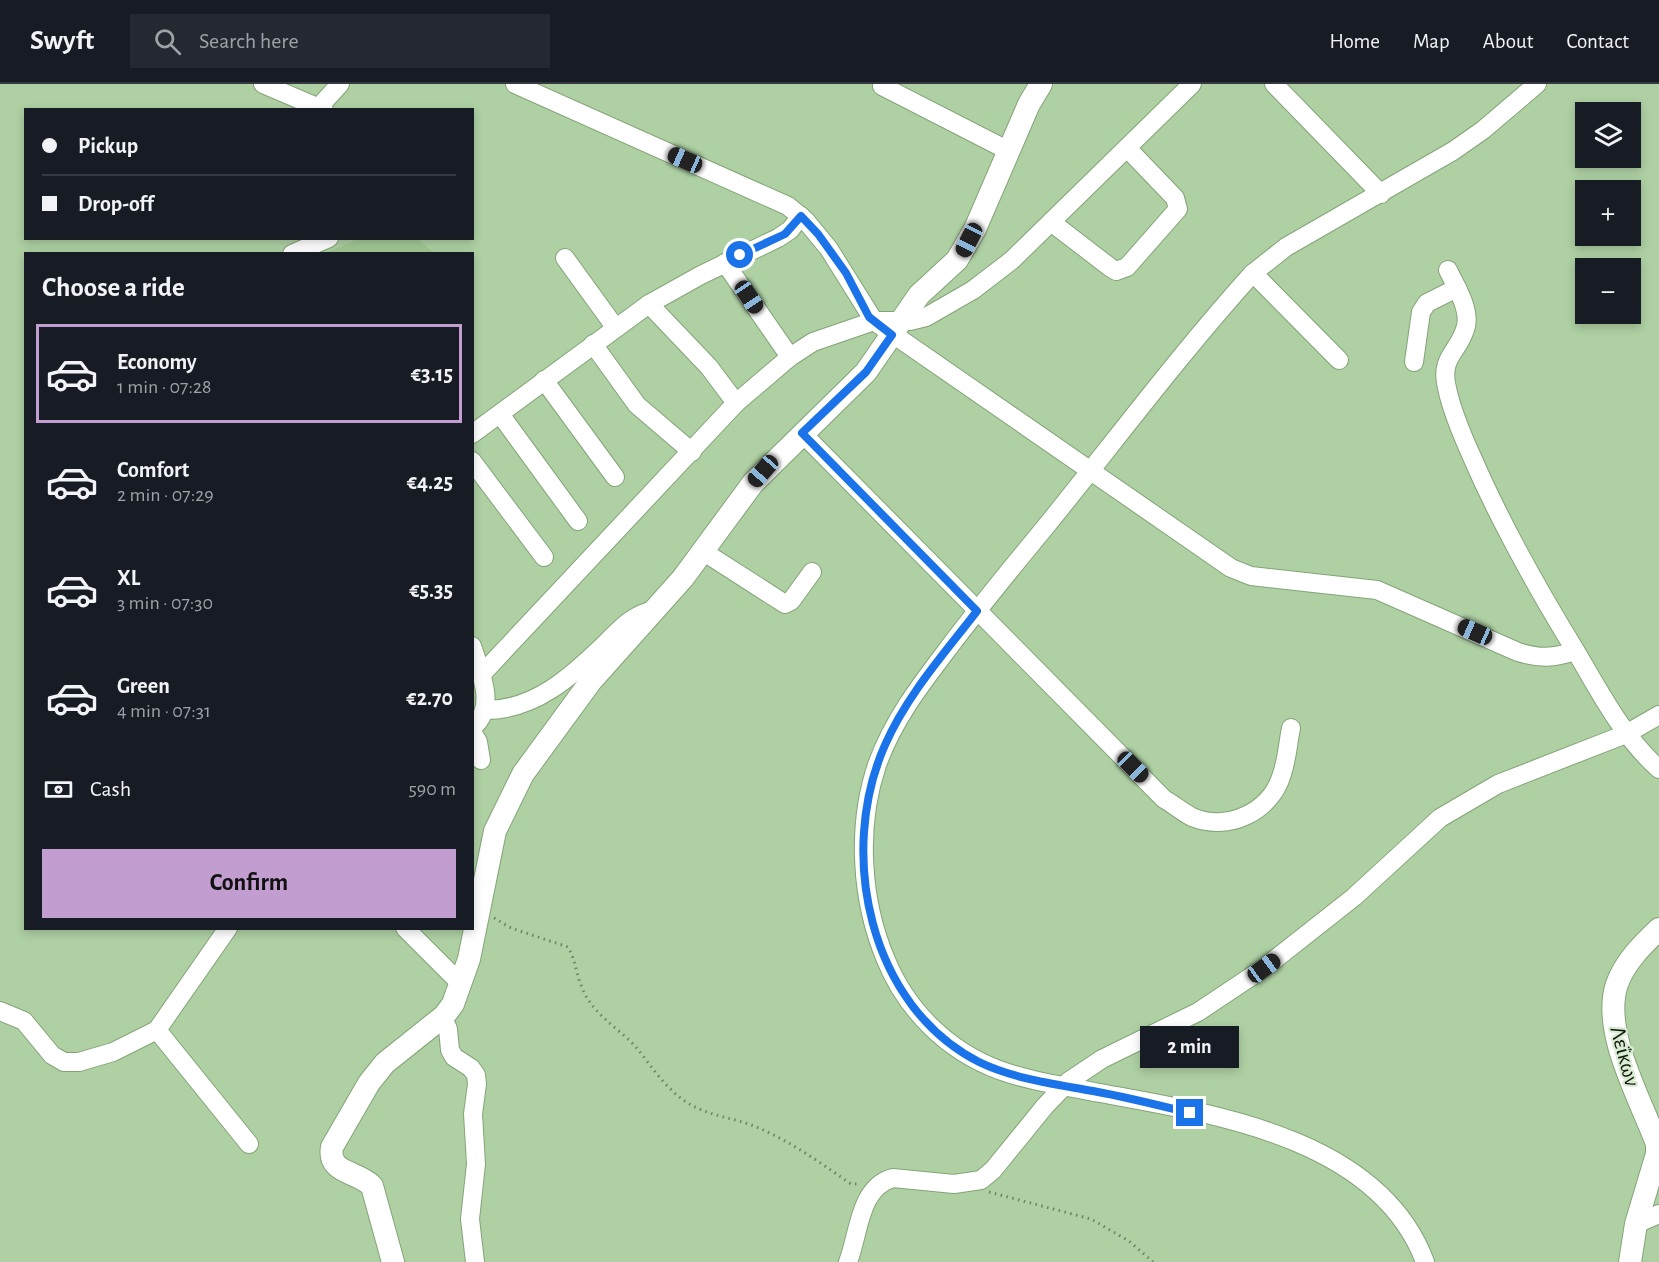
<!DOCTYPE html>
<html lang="en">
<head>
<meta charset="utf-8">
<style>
	body { margin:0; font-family:"Alegreya Sans",sans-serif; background:#242831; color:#f1f3f6; height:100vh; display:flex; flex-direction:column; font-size:22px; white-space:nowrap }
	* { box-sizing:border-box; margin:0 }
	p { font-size:20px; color:#9ea1a6 }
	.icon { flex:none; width:33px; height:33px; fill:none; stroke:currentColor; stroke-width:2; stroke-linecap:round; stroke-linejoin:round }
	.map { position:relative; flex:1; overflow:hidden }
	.panel { position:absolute; left:24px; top:168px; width:450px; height:678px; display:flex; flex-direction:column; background:#171b24; border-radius:0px; box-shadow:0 3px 9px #0003 }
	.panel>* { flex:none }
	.hud { position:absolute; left:24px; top:24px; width:450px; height:132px; border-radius:0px; box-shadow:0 3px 9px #0003; display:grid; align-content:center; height:132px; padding:0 18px; background:#171b24 }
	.controls { position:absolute; left:1575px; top:18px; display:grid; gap:12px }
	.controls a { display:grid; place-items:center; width:66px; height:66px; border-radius:0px; background:#171b24; box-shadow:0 3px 9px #0003; font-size:30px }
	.end { position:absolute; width:27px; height:27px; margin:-14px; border:8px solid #1a73e8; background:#fff; box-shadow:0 0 0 3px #fff }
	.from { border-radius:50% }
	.bubble { position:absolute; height:42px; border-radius:0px; background:#171b24; box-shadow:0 3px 9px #0003; font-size:20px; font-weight:700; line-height:42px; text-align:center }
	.car { position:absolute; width:18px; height:36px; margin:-18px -9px; border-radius:8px; box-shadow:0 0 4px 2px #0007; background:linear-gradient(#222 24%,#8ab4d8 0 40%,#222 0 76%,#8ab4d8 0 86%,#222 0) }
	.hud b { display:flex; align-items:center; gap:21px; height:57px; font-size:22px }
	.hud b+b { border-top:2px solid #363941 }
	.hud i { width:15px; height:15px; background:#f1f3f6 }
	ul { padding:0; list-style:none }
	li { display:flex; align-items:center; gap:18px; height:99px; margin:0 12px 9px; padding:0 6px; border:3px solid transparent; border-radius:0px }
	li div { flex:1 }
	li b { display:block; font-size:22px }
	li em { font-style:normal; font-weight:700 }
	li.on { border-color:#c29dd0 }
	li>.icon { width:54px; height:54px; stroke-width:1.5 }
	h2 { padding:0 18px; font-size:27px; line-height:72px }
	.pay { display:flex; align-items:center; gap:15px; height:66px; padding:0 18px; font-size:22px }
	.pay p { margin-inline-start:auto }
	.primary-button { display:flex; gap:12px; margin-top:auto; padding:12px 18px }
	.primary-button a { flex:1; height:69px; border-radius:0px; background:#c29dd0; color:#111; font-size:24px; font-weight:700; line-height:69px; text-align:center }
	header { display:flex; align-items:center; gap:36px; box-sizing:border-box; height:84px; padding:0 30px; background:#171b24; border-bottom:2px solid #363941 }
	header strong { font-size:28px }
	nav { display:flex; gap:33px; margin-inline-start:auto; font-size:21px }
	.search { width:420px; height:54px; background:#242831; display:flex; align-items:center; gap:15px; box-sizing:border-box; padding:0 21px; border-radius:0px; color:#9ea1a6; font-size:22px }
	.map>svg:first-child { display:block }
	.built { fill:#a1c894 }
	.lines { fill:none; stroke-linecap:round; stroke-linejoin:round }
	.minor-casing { stroke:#83a478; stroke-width:20 }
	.tertiary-casing { stroke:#83a478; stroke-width:24 }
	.path { stroke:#6c8564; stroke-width:3; stroke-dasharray:1.5 4.5; stroke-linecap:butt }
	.minor { stroke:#fff; stroke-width:18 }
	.tertiary { stroke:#fff; stroke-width:22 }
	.route { stroke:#1a73e8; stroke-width:8 }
	.labels { text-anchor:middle; stroke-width:4.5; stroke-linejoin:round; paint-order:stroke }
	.street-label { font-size:22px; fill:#0d1908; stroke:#daebd4 }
</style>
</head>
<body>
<header>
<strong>Swyft</strong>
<div class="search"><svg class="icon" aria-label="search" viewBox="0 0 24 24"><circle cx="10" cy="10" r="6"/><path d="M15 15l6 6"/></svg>Search here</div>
<nav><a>Home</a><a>Map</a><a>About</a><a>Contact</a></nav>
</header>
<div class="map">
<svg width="1659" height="1178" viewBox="0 0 1659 1178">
	<rect width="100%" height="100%" fill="#aed0a3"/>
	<!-- built -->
	<polygon class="built" points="360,154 418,155 434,169 326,169"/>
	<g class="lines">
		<!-- minor casing -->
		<g class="minor-casing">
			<g id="minor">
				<polyline points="263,0 324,26"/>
				<path d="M515,0L788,122L806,137L829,165L874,237L1231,484L1251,492L1377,506L1518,568C1540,575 1554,574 1575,567"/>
				<polyline points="1274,0 1381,110"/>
				<polyline points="882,2 1009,67"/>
				<polyline points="319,23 340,0"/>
				<polyline points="1051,138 1111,184 1116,187 1127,183 1178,125 1175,114 1128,65"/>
				<polyline points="292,170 329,154"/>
				<polyline points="565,174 615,243"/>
				<polyline points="725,179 790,273"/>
				<path d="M1448,186C1455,201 1470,224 1466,242C1460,268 1439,272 1447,304C1452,328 1462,351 1472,373C1501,440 1537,504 1575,566C1600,608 1622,652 1659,685"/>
				<polyline points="1253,189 1339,276"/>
				<polyline points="649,220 709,283 736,319"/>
				<polyline points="593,260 637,321 692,368"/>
				<polyline points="1414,278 1421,228 1427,219 1457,204"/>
				<polyline points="544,296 615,393"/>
				<polyline points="500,330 578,437"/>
				<path d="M802,349L1164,715C1173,720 1182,728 1192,733C1228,748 1271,728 1282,690C1287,675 1288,659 1291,644"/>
				<polyline points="472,350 649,220 701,191 778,154 790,146 801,132"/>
				<polyline points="472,377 544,473"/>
				<polyline points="704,468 785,520 791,517 812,488"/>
				<path d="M472,562C480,588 498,623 472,644"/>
				<polyline points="481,591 736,319 790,273 813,258 874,237 910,237 926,233 973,206 1012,176 1192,0"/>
				<path d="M486,626C535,626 572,592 605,560C621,544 633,530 655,526"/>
				<polyline points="472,648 478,658 481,676"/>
				<polyline points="405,844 461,900"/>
				<polyline points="0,927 24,937 52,971 64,978 79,978 113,968 157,946 228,844"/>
				<polyline points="442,932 448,945 450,966 454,973 471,984 476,991 477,1000 473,1030 476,1080 470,1135 475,1178"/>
				<polyline points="157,946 249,1060"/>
				<polyline points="1636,1140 1659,1130"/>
				<path d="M848,1178C859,1150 859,1103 893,1094L954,1100L981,1096L993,1086L1045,1022L1069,997L1102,975L1198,928L1264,884L1354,813L1440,734L1498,700L1626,650L1659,631"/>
				<path d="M1425,1178C1379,1054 1214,1030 1100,1009C1066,1002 1032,998 999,986C948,967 907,927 886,876C861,817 856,743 877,681C893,636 921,600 950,562C981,521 1014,481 1047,441C1115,357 1180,270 1252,190L1286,163L1453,67L1483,46L1537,0"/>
			</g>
		</g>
		<!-- tertiary casing -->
		<g class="tertiary-casing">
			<g id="tertiary">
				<path d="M393,1178L372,1102C358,1087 327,1090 332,1063L369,999L385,979L444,932L453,920L469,875L495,747L523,690L591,597L683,494L753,399L866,288L919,211L957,176L975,145L1029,20L1041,0"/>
				<path d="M1630,1178L1636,1140L1657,1070V1060C1641,1016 1601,947 1617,900C1625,878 1642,861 1659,845"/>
			</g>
		</g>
		<!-- path -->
		<g class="path">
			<path d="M494,834L511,844L568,863C576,877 576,891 583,906C594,931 617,943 635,962C651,981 666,1006 688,1019C710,1033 738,1034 761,1045C793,1059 822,1080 851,1100H858"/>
			<polyline points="989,1108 1091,1135 1129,1157 1153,1178"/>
		</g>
		<!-- minor -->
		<use href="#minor" class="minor"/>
		<!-- tertiary -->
		<use href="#tertiary" class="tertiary"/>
	</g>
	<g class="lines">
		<!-- route -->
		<path class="route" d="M740,171L785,150L801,132L818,150L846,189L869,233L892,251L866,288L802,349L977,527C944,570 907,611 885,661C837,769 869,922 979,978C1014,995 1055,1000 1093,1007C1126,1013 1158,1021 1190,1029"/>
	</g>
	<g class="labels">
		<!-- street labels -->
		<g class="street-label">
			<text transform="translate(1626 972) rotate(75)" y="8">Λεΐκων</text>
		</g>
	</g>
</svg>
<div class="controls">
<a><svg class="icon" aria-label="layers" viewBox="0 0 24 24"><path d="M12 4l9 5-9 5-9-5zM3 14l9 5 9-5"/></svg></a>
<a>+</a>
<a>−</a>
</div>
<i class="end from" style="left:740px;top:171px"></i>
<i class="end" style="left:1190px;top:1029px"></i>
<div class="bubble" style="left:1140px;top:942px;width:99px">2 min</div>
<i class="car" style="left:685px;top:76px;rotate:294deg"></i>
<i class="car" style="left:969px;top:156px;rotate:207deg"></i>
<i class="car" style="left:749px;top:213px;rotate:146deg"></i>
<i class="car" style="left:763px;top:387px;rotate:221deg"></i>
<i class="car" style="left:1475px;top:548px;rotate:294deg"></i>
<i class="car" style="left:1133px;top:683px;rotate:135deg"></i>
<i class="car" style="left:1264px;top:884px;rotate:54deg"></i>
<div class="hud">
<b><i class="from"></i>Pickup</b>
<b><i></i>Drop-off</b>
</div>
<section class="panel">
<h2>Choose a ride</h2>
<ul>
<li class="on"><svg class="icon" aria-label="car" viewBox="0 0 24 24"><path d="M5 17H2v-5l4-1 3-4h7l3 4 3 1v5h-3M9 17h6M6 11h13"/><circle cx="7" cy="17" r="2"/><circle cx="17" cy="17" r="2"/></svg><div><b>Economy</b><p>1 min · 07:28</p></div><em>€3.15</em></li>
<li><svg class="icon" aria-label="car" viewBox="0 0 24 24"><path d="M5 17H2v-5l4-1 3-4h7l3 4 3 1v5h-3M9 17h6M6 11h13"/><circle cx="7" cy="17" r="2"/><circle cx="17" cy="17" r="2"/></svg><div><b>Comfort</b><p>2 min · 07:29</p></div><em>€4.25</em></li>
<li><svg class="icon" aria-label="car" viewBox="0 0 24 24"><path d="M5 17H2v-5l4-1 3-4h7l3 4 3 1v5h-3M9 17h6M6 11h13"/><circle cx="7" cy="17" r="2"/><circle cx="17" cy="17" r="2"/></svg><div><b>XL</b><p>3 min · 07:30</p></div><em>€5.35</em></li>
<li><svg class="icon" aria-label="car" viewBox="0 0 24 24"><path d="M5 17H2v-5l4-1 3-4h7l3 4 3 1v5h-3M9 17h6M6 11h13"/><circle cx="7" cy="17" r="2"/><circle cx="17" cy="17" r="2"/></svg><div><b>Green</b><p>4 min · 07:31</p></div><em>€2.70</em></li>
</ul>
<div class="pay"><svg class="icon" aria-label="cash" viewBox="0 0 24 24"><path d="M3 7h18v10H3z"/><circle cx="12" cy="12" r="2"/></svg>Cash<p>590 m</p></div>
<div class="primary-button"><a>Confirm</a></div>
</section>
</div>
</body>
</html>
